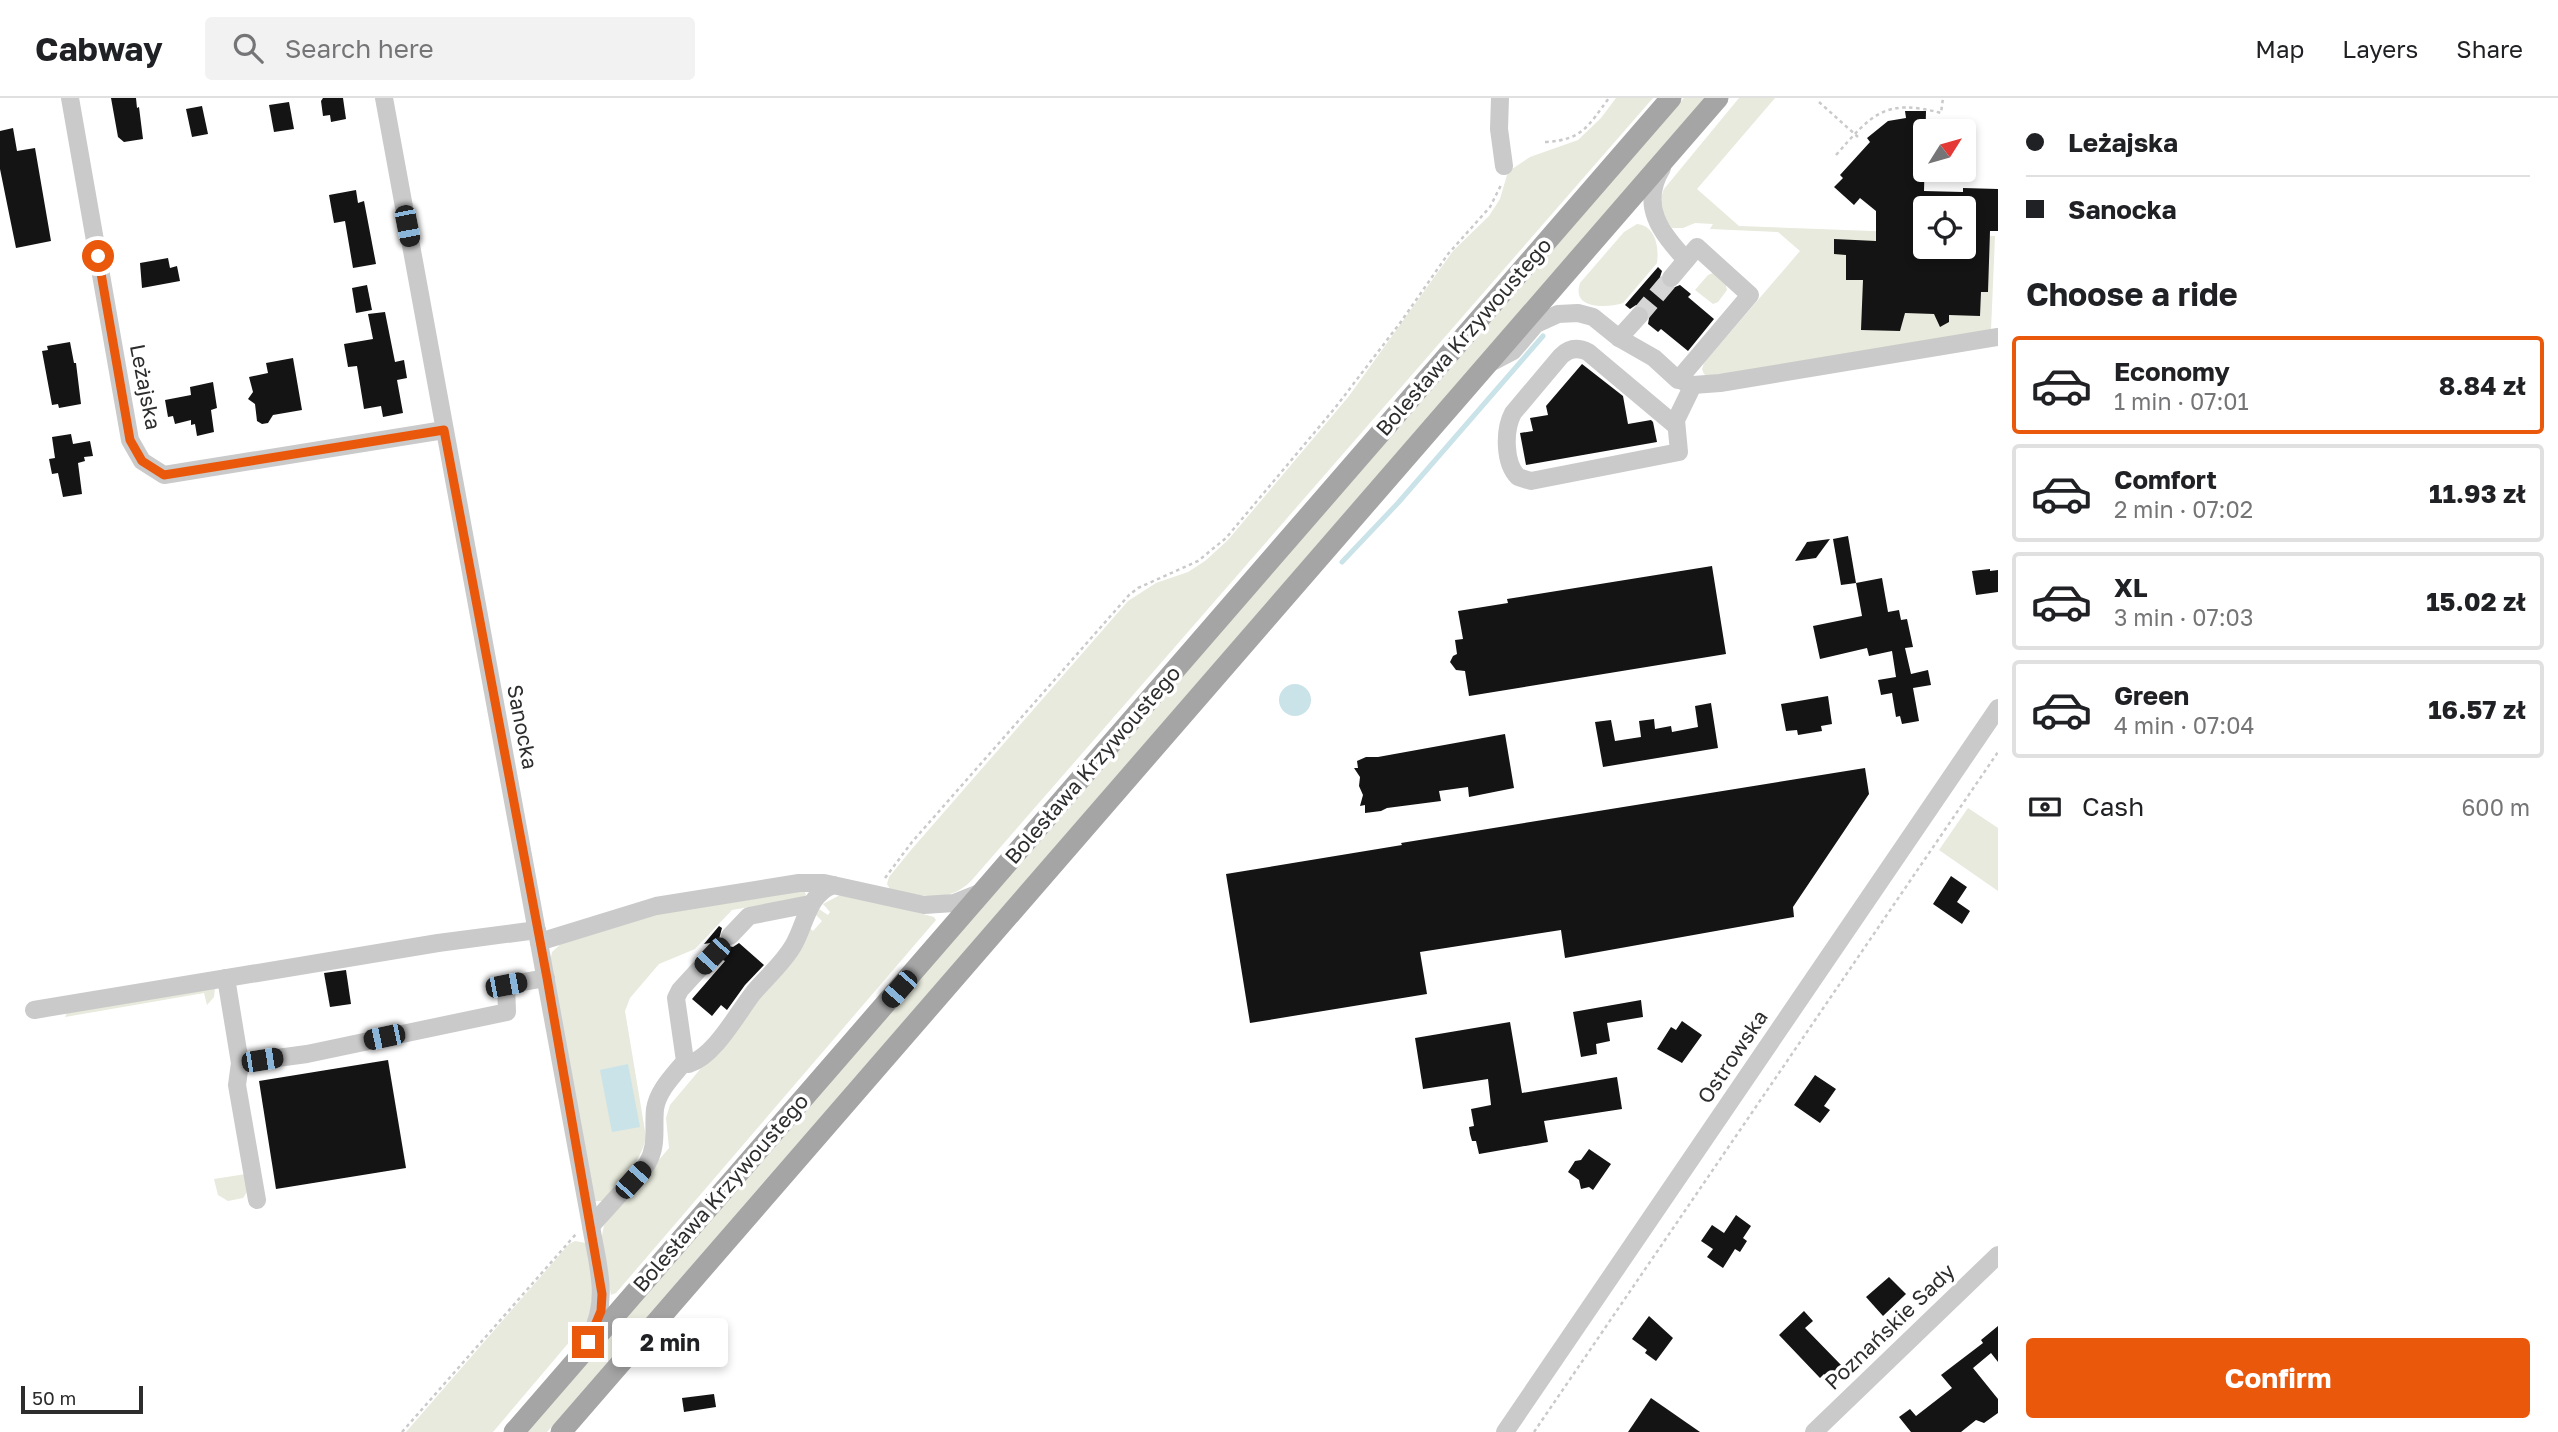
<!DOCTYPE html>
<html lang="en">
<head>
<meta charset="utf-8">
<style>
	body { margin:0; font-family:"Golos Text",sans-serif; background:#f2f2f2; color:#202124; height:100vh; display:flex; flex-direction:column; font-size:26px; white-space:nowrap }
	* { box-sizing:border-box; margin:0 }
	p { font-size:23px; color:#757577 }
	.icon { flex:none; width:38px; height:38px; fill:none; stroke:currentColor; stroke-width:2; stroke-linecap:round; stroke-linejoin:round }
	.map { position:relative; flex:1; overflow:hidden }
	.sheet { display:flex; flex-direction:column; background:#fff; width:560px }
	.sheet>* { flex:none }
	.guide { display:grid; align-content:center; height:154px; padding:0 28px; background:#fff }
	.needle { width:46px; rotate:53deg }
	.controls { position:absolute; left:1913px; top:21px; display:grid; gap:14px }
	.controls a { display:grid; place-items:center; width:63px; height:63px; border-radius:7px; background:#fff; box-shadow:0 4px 10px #0003; font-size:35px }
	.scale { position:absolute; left:21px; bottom:18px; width:122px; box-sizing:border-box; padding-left:7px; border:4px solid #2d2d2d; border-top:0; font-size:19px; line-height:24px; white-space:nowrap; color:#2d2d2d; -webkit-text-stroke:5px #fff; paint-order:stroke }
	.end { position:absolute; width:32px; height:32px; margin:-16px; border:9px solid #ea580c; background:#fff; box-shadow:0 0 0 4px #fff }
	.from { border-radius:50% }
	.bubble { position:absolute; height:49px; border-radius:7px; background:#fff; box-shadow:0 4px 10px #0003; font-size:23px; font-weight:700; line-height:49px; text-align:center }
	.car { position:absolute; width:21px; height:42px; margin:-21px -10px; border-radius:9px; box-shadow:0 0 5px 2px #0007; background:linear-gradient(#222 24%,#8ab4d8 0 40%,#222 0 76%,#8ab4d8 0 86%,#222 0) }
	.guide b { display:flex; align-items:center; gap:24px; height:66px; font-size:26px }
	.guide b+b { border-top:2px solid #e0e0e0 }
	.guide i { width:18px; height:18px; background:#202124 }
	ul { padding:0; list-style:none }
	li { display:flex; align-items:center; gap:21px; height:98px; margin:0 14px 10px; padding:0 14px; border:4px solid #e0e0e0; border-radius:7px }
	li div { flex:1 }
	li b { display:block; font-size:26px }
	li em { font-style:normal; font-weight:700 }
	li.active { border-color:#ea580c }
	li>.icon { width:63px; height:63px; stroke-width:1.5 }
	h2 { padding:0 28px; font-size:32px; line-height:84px }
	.pay { display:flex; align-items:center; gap:18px; height:77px; padding:0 28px; font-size:26px }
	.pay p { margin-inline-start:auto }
	.action { display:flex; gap:14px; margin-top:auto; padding:14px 28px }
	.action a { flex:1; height:80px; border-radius:7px; background:#ea580c; color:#fff; font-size:28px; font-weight:700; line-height:80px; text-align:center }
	header { display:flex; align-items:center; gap:42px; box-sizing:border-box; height:98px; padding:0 35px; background:#fff; border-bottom:2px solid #e0e0e0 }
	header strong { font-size:33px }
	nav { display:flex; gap:38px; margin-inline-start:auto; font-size:24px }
	.search { width:490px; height:63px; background:#f2f2f2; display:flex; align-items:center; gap:18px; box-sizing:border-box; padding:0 24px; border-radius:7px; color:#757577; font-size:26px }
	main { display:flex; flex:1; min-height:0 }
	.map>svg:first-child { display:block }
	.green { fill:#e7eadc }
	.water { fill:#cae3e8 }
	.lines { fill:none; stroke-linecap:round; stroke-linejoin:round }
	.stream { stroke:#cae3e8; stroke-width:5 }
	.building { fill:#141414; fill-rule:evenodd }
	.minor-tunnel { stroke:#d5d5d5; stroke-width:18; stroke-dasharray:18 9; stroke-linecap:butt }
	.path { stroke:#cacaca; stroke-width:2.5; stroke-dasharray:3.5 3.5; stroke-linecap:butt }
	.minor { stroke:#cacaca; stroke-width:18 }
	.major { stroke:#a5a5a5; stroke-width:21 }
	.route { stroke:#ea580c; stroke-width:9 }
	.labels { text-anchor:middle; stroke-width:7; stroke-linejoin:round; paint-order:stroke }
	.street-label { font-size:21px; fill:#2d2d2d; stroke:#fff }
</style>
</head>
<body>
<header>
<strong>Cabway</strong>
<div class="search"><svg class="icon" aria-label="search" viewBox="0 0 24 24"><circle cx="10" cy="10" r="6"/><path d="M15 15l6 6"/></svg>Search here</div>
<nav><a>Map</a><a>Layers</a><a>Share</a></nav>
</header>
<main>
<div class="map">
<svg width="1998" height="1334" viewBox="0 0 1998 1334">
	<rect width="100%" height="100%" fill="#fff"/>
	<!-- green -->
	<g class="green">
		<path d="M1616,0H1653L971,783C947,807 919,797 890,791L887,786L889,779L911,752L1128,503L1156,485L1188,474L1205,463L1228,442L1349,298L1453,153L1489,118L1500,101L1507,77L1512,71L1530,59L1578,42L1601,20Z"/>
		<polygon points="1684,0 1705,0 547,1334 525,1334"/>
		<polygon points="1739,0 1775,0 1697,91 1739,128 1925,135 1925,149 1964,149 1964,137 1995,138 1991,232 1709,279 1704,276 1702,271 1704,265 1800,153 1778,134 1710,131 1713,126 1695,125 1683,130 1672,130 1663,117 1660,102 1664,91"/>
		<path d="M1637,126C1656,128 1659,150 1657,165L1623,205C1607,210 1571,212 1580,185L1624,134Z"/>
		<path d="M1713,175C1722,177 1725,183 1727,192L1718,204L1713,206L1695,192L1708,177Z"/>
		<polygon points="1968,710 1998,730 1998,793 1939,752"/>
		<path d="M804,792L806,797L803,800L732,812L695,851L659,866L630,900L625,913L646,1039C641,1065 620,1084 602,1103H595L550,864L552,854L563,844L641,819Z"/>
		<polygon points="840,797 855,798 934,819 936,822 616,1195 611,1197 601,1143 604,1127 669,1050 666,1020 670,1007 702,969 805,826 813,833 822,823 814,815 819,811 828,817 830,814 823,806"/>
		<polygon points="215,890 214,899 207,907 204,895 65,919 67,915"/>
		<polygon points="246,1076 247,1094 243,1100 228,1103 218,1097 214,1081"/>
		<path d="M575,1143L586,1145C591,1175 596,1192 588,1222L493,1334H406L569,1146Z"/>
	</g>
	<!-- water -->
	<g class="water">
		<circle cx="1295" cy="602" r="16"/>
		<polygon points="628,966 640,1029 612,1034 600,972"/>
	</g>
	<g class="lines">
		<!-- stream -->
		<polyline class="stream" points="1342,464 1398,405 1543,238"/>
	</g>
	<!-- building -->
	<g class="building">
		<polygon points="111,0 136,0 137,10 139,9 143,41 124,44 118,39"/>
		<polygon points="323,0 343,0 346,21 331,24 330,17 323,18 321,3"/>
		<polygon points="289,4 294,31 274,34 269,7"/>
		<polygon points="202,8 208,36 192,39 186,11"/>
		<path d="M1905,13H1926L1924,93L1963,94V90L1998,91V133H1990L1988,194H1981L1980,218L1949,217V224L1940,229L1934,216L1905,215L1900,233L1861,232L1863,182H1846V157L1834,156V141L1876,143V113L1860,100L1854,107L1834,89L1843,80L1840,77L1870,44L1867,40L1888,23L1906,20ZM1925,110H1964V149H1925Z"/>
		<polygon points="13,30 17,53 35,50 51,143 16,150 0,71 0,33"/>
		<polygon points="356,92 358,105 364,103 376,166 353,170 345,123 334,125 329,97"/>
		<polygon points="168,160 170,170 177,168 180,183 142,190 140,165"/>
		<polygon points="1658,169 1662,173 1660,179 1663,188 1670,191 1680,187 1691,196 1688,199 1714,221 1688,253 1661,231 1658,234 1648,226 1650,215 1646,209 1636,207 1630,211 1625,207"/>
		<polygon points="367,187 372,212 356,215 352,190"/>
		<polygon points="385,214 395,264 404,262 407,280 397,282 403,315 383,319 381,308 364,311 357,268 348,269 344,246 373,241 368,216"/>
		<polygon points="70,244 74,265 76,265 81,306 59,310 58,306 52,307 42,253 48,252 47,248"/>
		<polygon points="293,260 302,312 273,317 268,325 262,326 257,323 255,306 248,301 253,294 249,279 268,275 266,265"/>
		<polygon points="1582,266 1623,298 1628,326 1651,322 1653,324 1657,344 1526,367 1520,335 1533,333 1530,320 1548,317 1546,308"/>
		<polygon points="213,284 217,310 211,312 214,334 197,338 195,326 191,327 191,322 175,326 173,318 168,319 165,302 191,297 190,289"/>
		<polygon points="71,336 73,346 90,343 93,358 84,359 85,363 78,365 82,396 63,399 58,375 52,376 49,361 55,360 52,339"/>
		<polygon points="1848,438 1856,485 1841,487 1833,441"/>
		<polygon points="1830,441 1816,460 1795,463 1807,444"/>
		<polygon points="1712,468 1726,556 1469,598 1465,573 1456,572 1450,564 1453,558 1457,556 1455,542 1463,541 1458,513 1508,505 1507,501"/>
		<polygon points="1990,471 1990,473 1998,472 1998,494 1976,497 1972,473"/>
		<polygon points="1882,480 1888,514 1899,512 1901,522 1907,521 1913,549 1905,550 1911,576 1928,572 1931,587 1913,590 1919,623 1902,626 1900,618 1896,619 1892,595 1881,597 1878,582 1896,579 1892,553 1869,558 1867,550 1820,561 1813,528 1862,518 1856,485"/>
		<polygon points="1828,598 1832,626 1821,628 1822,633 1798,637 1797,632 1786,633 1781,606"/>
		<polygon points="1711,605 1718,650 1603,669 1595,624 1611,622 1615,643 1641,639 1639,623 1654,621 1655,631 1671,628 1672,634 1698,629 1695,608"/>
		<polygon points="1505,636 1514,690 1469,699 1468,689 1439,693 1441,703 1387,710 1381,713 1365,715 1365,707 1360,708 1363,697 1359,688 1360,679 1354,670 1358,670 1357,663 1366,659 1378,659"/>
		<polygon points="1865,670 1869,696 1793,809 1794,819 1565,860 1561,832 1420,854 1427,896 1250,925 1226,776 1402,747 1401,745"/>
		<polygon points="1951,778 1967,789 1957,804 1970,813 1962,826 1933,806"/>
		<polygon points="719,828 722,830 719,841 723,847 733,849 739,845 764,867 745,887 727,912 721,907 712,918 692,901 725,863 723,862 725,852 721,846 716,844 704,846"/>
		<polygon points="346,872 351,906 330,909 324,875"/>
		<polygon points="1641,902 1643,919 1607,925 1610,943 1596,946 1597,956 1581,959 1573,914"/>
		<polygon points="1682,923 1702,937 1682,965 1657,951 1671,929 1676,932"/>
		<polygon points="1510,924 1522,995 1617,979 1622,1011 1544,1023 1548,1044 1479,1056 1476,1043 1472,1043 1470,1036 1469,1029 1474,1028 1471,1011 1491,1007 1488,981 1423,991 1415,940"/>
		<polygon points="388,962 406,1070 276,1091 259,983"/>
		<polygon points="1815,977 1836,991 1824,1008 1830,1012 1820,1025 1794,1007"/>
		<polygon points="1589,1051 1611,1066 1593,1092 1589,1089 1581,1091 1579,1082 1568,1074 1575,1063 1581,1062"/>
		<polygon points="1736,1117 1751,1128 1743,1140 1747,1143 1740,1154 1735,1151 1723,1170 1707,1159 1713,1151 1701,1143 1712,1127 1724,1135"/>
		<polygon points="1889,1179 1906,1196 1883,1218 1866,1199"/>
		<polygon points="1804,1213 1813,1223 1805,1230 1842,1268 1829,1281 1824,1276 1820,1280 1779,1237"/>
		<polygon points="1649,1218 1673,1240 1656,1263 1645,1255 1647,1252 1632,1241"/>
		<polygon points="1998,1228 1998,1264 1991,1255 1973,1270 1998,1301 1998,1315 1984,1325 1976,1322 1961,1334 1911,1334 1899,1319 1910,1311 1916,1318 1952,1290 1941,1277 1983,1245 1981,1242"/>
		<polygon points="714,1296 716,1309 684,1314 682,1300"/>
		<polygon points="1651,1300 1700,1334 1628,1334"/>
	</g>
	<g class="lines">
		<!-- minor-tunnel -->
		<polyline class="minor-tunnel" points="1639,218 1671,180"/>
		<!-- path -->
		<g class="path">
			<polyline points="1819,4 1858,39"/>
			<path d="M1545,44C1583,42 1588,28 1609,0"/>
			<path d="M1836,57C1872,16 1885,0 1941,15L1943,0"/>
			<polyline points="885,780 912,744 1129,497 1138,490 1198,463 1226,440 1335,310 1400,225 1448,156 1490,109 1502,85"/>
			<polyline points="402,1334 576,1136"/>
			<polyline points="1534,1334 1998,654"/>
		</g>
		<!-- minor -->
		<g class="minor">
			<polyline points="70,0 130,342 142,363 164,377 444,332"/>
			<path d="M384,0L591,1128C598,1170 610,1201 589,1241"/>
			<polyline points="1500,0 1499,31 1504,68"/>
			<path d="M1662,70C1639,108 1661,134 1686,162"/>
			<polyline points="1619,240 1639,218"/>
			<polyline points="1494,263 1513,253 1536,226 1558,216 1578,215 1593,219 1619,240 1654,260 1678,282 1750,197 1697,149 1671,180"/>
			<polyline points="1684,284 1693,287 1720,285 1998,239"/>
			<path d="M1675,327L1588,254C1578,249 1569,250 1561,258L1513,315C1504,332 1504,365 1518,379L1531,383L1679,354L1676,322L1693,287"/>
			<polyline points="730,838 749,818 810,806"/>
			<polyline points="539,844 656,808 799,785 824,785 924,807 954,805 979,795"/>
			<polyline points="226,880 240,965 237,987 257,1102"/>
			<polyline points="34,912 438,845 537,832"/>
			<path d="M685,963L689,966C715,958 738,914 754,894C767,879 783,865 793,848C806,826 807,797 833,787"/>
			<polyline points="240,965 307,956 507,914 506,887 546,880"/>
			<path d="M591,1128L647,1066C658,1047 653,1031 655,1011C658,992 674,977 685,963L676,900L680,892L714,855"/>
			<polyline points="1505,1334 1998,610"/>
			<polyline points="1814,1334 1998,1157"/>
		</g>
		<!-- major -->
		<g class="major">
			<polyline points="514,1334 1671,0"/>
			<polyline points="561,1334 1718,0"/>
		</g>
	</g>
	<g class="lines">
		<!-- route -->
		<polyline class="route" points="98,158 130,342 142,363 164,377 444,332 547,880 602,1196 601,1213 588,1244"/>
	</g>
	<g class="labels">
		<!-- street labels -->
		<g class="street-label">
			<text transform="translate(1464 239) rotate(-49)" y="7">Bolesława Krzywoustego</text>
			<text transform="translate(145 289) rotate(79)" y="7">Leżajska</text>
			<text transform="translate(522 629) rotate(79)" y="7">Sanocka</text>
			<text transform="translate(1093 667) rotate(-49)" y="7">Bolesława Krzywoustego</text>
			<text transform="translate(1733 959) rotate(-56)" y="7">Ostrowska</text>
			<text transform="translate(721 1095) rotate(-49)" y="7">Bolesława Krzywoustego</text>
			<text transform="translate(1890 1229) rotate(-44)" y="7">Poznańskie Sady</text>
		</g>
	</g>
</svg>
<div class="controls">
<a><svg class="needle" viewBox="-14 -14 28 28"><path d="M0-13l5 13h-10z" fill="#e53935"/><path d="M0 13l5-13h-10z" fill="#757577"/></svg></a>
<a><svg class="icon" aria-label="locate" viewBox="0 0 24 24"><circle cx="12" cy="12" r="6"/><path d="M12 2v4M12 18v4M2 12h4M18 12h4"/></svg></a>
</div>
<div class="scale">50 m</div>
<i class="end from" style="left:98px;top:158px"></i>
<i class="end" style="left:588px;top:1244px"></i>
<div class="bubble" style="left:612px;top:1220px;width:116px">2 min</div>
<i class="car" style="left:407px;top:128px;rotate:169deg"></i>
<i class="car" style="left:712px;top:858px;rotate:223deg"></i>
<i class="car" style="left:506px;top:887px;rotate:79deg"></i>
<i class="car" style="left:899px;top:891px;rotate:221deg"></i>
<i class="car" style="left:384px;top:939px;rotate:258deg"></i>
<i class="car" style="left:262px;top:962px;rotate:81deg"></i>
<i class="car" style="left:633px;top:1082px;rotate:42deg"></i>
</div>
<section class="sheet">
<div class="guide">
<b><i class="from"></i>Leżajska</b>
<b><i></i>Sanocka</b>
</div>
<h2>Choose a ride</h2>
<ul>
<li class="active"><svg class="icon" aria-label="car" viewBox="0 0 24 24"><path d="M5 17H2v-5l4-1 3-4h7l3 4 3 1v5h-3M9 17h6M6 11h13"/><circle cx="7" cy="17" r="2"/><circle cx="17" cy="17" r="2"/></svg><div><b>Economy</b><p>1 min · 07:01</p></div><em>8.84 zł</em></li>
<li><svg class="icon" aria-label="car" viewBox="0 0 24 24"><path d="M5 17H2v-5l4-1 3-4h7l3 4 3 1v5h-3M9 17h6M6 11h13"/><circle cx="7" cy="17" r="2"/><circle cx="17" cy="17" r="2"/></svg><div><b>Comfort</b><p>2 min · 07:02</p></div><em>11.93 zł</em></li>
<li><svg class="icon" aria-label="car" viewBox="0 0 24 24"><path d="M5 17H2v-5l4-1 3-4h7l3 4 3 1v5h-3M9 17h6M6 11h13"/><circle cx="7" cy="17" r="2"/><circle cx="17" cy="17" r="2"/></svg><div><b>XL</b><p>3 min · 07:03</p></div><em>15.02 zł</em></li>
<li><svg class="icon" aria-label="car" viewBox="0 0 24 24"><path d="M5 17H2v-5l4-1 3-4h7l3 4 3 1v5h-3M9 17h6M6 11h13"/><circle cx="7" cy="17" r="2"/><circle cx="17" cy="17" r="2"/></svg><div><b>Green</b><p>4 min · 07:04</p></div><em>16.57 zł</em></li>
</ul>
<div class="pay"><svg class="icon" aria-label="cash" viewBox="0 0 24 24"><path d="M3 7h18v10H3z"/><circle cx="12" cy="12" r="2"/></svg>Cash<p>600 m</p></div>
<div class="action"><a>Confirm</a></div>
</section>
</main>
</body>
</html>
